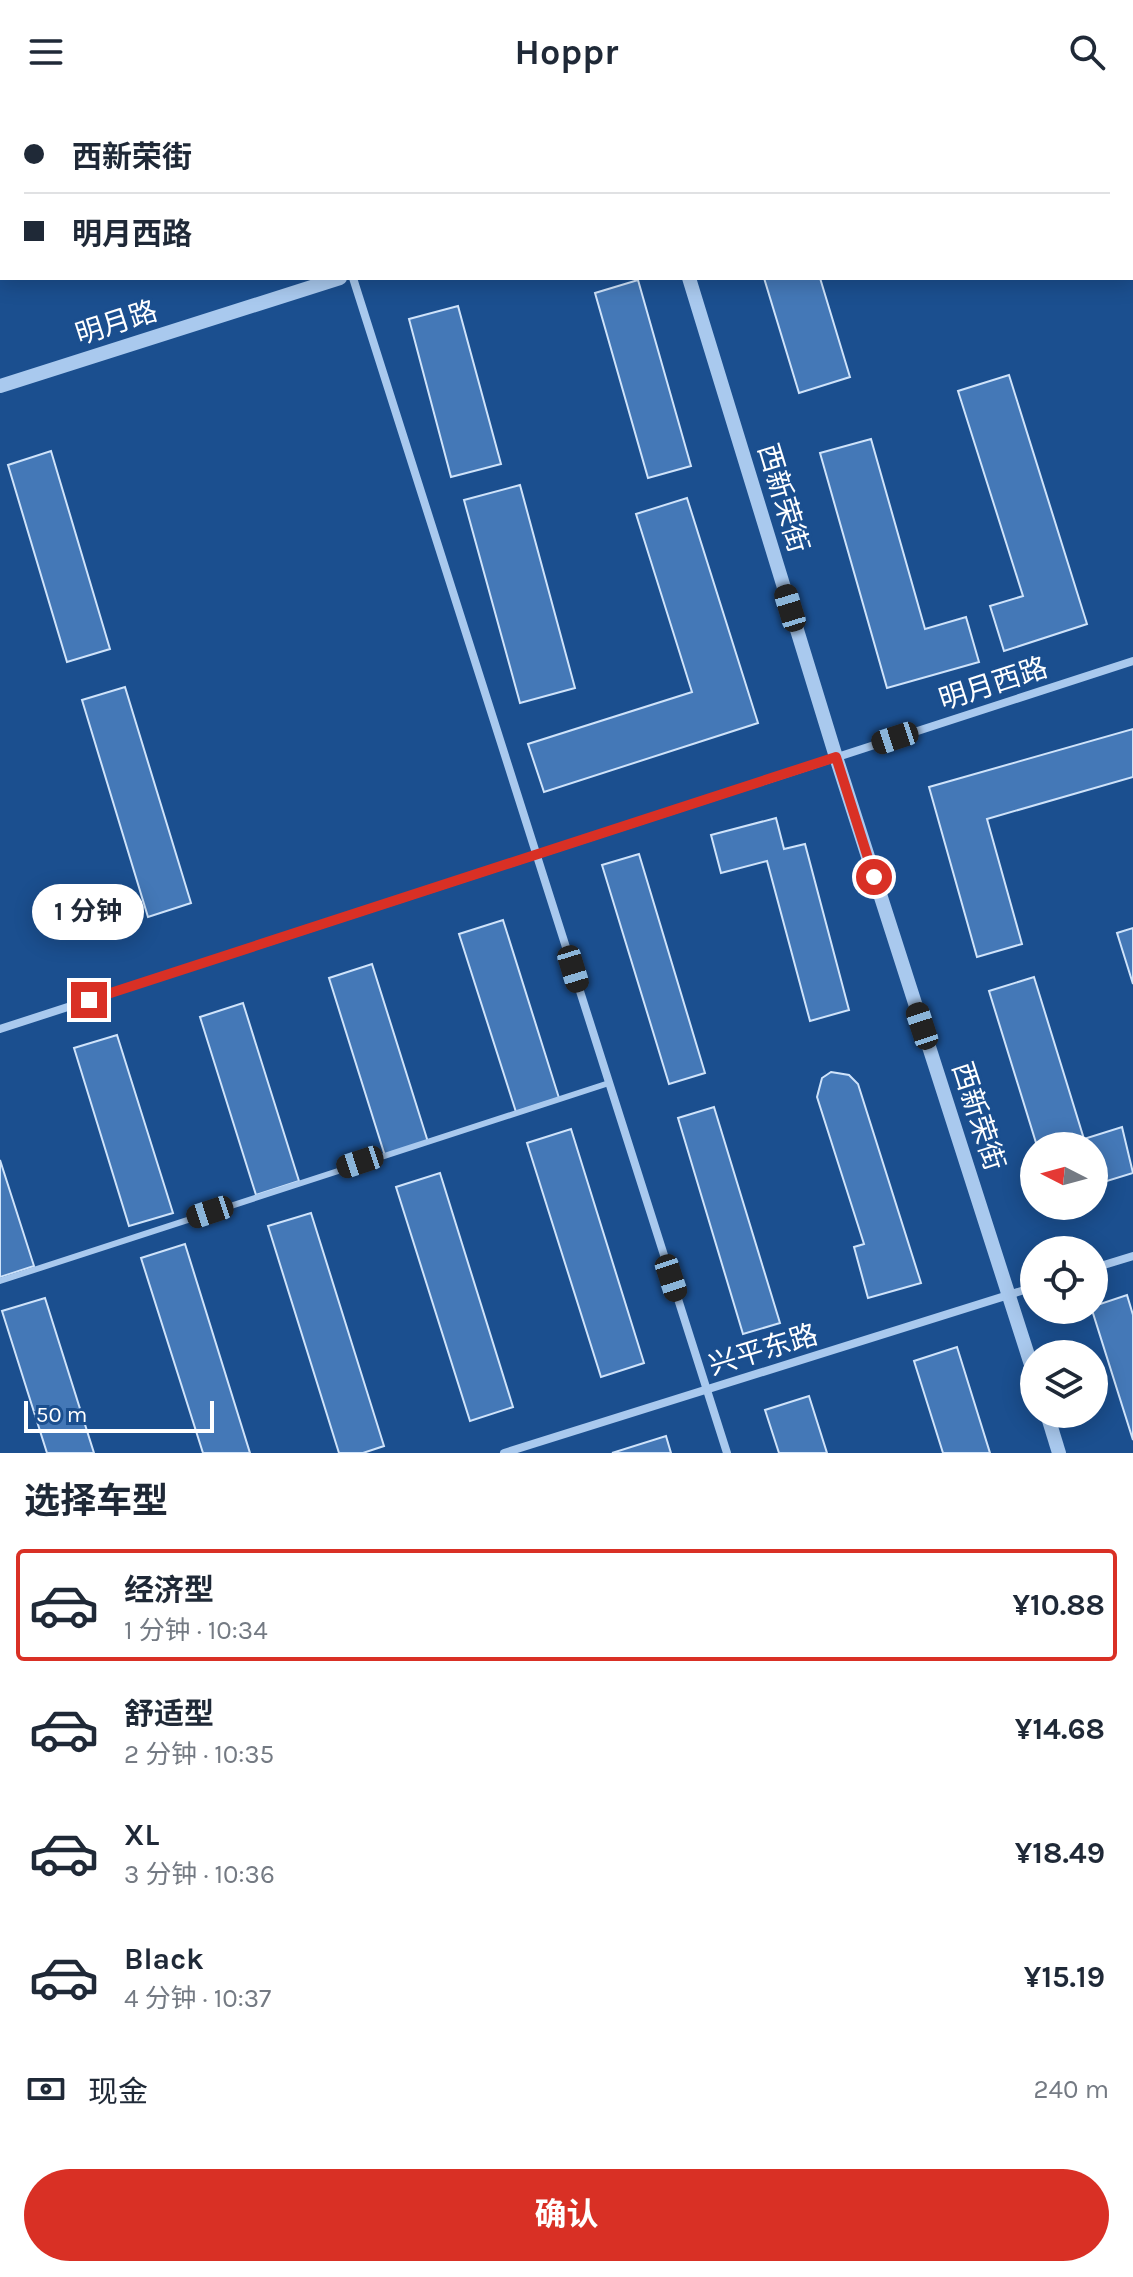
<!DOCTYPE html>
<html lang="zh">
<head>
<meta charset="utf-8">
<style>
	body { margin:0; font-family:Karla,"Noto Sans SC",sans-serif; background:#f6f6f7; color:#1f2937; height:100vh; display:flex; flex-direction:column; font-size:30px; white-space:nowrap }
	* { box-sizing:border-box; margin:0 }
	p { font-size:26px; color:#747a83 }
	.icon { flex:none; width:44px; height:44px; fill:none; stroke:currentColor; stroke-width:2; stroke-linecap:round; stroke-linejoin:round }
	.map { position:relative; height:1349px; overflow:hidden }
	.sheet { display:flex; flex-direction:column; background:#fff; flex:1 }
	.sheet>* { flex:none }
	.guide { position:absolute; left:0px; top:0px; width:1134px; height:176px; box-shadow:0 4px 20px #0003; display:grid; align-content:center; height:176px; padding:0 24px; background:#fff }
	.needle { width:52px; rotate:276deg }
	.tools { position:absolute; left:1020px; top:1028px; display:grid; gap:16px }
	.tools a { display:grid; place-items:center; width:88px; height:88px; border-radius:50%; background:#fff; box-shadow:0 4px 20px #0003; font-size:40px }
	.scale { position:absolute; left:24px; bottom:20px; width:190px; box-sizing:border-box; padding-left:8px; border:4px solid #fff; border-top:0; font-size:22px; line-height:28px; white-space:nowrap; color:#fff; -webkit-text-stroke:6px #1b4f8f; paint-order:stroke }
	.end { position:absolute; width:36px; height:36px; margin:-18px; border:10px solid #d93025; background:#fff; box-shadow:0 0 0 4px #fff }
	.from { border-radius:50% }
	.bubble { position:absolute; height:56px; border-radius:28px; background:#fff; box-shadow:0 4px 20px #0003; font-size:26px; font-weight:700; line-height:56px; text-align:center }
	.car { position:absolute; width:24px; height:48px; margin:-24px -12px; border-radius:10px; box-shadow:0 0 6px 2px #0007; background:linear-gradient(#222 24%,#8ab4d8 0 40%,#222 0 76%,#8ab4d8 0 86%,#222 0) }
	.guide b { display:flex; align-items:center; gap:28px; height:76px; font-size:30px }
	.guide b+b { border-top:2px solid #e0e1e3 }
	.guide i { width:20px; height:20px; background:#1f2937 }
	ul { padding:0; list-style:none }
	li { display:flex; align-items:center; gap:24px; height:112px; margin:0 16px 12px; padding:0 8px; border:4px solid transparent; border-radius:8px }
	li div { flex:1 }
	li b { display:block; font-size:30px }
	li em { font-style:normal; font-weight:700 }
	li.active { border-color:#d93025 }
	li>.icon { width:72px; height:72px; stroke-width:1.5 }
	h2 { padding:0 24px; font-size:36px; line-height:96px }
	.pay { display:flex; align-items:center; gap:20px; height:88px; padding:0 24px; font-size:30px }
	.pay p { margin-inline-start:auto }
	.button { display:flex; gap:16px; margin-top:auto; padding:16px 24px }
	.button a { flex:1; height:92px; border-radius:48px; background:#d93025; color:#fff; font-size:32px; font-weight:700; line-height:92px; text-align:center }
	header { display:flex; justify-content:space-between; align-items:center; height:104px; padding:0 24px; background:#fff; font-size:36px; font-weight:700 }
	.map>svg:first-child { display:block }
	.building { fill:#4478b7; stroke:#cfe3fa; stroke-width:2 }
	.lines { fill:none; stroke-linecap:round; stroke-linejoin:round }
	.service { stroke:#a9c9ee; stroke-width:6 }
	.minor { stroke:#a9c9ee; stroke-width:8 }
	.tertiary { stroke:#a9c9ee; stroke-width:14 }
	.route { stroke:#d93025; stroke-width:10 }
	.labels { text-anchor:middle; stroke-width:6; stroke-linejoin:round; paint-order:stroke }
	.street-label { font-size:28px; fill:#fff; stroke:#1b4f8f }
</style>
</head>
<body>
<header><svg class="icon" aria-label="menu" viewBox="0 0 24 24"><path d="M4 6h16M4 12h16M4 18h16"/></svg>Hoppr<svg class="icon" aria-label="search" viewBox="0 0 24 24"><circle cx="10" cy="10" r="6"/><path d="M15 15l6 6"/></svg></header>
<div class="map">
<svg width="1133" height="1349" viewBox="0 0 1133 1349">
	<rect width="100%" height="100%" fill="#1b4f8f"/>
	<!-- building -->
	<g class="building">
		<polygon points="764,174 820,174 850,273 799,289"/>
		<polygon points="638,176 691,362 648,374 595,189"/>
		<polygon points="458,202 501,360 451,373 409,215"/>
		<polygon points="1009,271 1087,520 1004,547 990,502 1023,492 958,287"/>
		<polygon points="871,335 925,525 966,513 979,558 887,584 820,349"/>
		<polygon points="51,347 110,545 67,558 8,361"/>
		<polygon points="520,381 575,584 520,599 464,396"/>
		<polygon points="687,394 758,619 544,688 528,640 692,588 636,410"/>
		<polygon points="125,583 191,799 148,813 82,596"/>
		<polygon points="1133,625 1133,673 987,715 1022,840 977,853 929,683"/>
		<polygon points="776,714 784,745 805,740 849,906 810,917 767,757 721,769 711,731"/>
		<polygon points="639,750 705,969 669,980 602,761"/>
		<polygon points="503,816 559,994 516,1008 459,830"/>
		<polygon points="1133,824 1133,880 1117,829"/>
		<polygon points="372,860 428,1038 385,1052 329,874"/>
		<polygon points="1034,873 1084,1035 1122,1023 1133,1069 1094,1081 1094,1042 1037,1042 989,887"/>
		<polygon points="243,899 299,1077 256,1091 200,913"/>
		<polygon points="117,931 173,1109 129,1122 74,944"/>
		<polygon points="831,968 849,971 858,980 921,1179 868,1194 854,1143 864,1140 817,993 822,974"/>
		<polygon points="714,1003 780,1219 743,1230 678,1014"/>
		<polygon points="571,1025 644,1259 601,1273 527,1039"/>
		<polygon points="0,1056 34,1162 0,1173"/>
		<polygon points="440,1069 513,1303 470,1317 396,1083"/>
		<polygon points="311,1109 384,1342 363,1349 339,1349 268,1122"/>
		<polygon points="185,1140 250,1349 203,1349 141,1154"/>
		<polygon points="1127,1191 1133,1211 1133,1336 1092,1206 1094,1202"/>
		<polygon points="45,1194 94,1349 47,1349 2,1207"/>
		<polygon points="957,1243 990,1349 943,1349 914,1257"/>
		<polygon points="809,1292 827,1349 779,1349 765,1306"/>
		<polygon points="666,1332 671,1349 612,1349"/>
	</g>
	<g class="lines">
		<!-- service -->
		<g class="service">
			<polyline points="297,0 297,2"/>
			<polyline points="0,1177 609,979"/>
		</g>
		<!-- minor -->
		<g class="minor">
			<polyline points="353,174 727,1349"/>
			<polyline points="0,925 1133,557"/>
			<polyline points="1094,1164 1133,1152"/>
			<polyline points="504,1349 1034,1183"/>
		</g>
		<!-- tertiary -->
		<g class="tertiary">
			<polyline points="636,0 636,2"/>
			<polyline points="883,2 889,0"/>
			<polyline points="689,174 836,653 1034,1270"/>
			<polyline points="0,282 340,174"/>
			<polyline points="1047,1310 1059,1349"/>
		</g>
	</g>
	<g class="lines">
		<!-- route -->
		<polyline class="route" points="89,896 836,653 874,773"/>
	</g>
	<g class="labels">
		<!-- street labels -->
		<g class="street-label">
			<text transform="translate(116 218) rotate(-18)" y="10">明月路</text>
			<text transform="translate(784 394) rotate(73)" y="10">西新荣街</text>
			<text transform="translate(993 579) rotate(-18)" y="10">明月西路</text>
			<text transform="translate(979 1012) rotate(72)" y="10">西新荣街</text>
			<text transform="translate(763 1245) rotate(-17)" y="10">兴平东路</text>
		</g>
	</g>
</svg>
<div class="tools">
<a><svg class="needle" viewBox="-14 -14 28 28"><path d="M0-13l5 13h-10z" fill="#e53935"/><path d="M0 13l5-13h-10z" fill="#747a83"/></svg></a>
<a><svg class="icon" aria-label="locate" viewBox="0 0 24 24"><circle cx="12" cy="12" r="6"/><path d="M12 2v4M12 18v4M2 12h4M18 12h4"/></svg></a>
<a><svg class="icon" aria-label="layers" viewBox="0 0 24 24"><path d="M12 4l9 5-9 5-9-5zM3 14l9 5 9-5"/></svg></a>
</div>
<div class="scale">50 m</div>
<i class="end from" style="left:874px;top:773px"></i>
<i class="end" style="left:89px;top:896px"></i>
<div class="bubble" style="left:32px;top:780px;width:112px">1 分钟</div>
<i class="car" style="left:790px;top:504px;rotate:343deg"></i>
<i class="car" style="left:895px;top:634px;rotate:252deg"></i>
<i class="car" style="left:573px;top:865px;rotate:163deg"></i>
<i class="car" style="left:922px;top:922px;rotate:342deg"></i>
<i class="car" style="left:360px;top:1058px;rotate:252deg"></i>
<i class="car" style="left:210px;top:1108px;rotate:252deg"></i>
<i class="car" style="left:671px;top:1174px;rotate:162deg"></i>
<div class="guide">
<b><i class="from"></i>西新荣街</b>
<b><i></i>明月西路</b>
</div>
</div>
<section class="sheet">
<h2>选择车型</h2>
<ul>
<li class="active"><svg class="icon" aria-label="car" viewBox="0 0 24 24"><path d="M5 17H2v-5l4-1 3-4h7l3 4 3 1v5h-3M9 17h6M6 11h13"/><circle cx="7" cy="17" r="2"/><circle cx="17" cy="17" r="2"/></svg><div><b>经济型</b><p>1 分钟 · 10:34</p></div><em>¥10.88</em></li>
<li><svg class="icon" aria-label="car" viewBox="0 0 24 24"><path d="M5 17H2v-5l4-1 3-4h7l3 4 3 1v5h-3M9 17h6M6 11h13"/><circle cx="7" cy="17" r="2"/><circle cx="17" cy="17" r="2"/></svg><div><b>舒适型</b><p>2 分钟 · 10:35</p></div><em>¥14.68</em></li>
<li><svg class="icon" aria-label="car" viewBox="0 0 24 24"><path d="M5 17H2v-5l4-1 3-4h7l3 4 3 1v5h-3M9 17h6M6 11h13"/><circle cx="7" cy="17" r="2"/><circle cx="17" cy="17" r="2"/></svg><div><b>XL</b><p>3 分钟 · 10:36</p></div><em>¥18.49</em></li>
<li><svg class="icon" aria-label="car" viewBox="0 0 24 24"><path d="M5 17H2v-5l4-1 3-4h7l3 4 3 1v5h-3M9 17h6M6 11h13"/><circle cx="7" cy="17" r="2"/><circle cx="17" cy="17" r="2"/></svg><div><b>Black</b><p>4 分钟 · 10:37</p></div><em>¥15.19</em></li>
</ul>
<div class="pay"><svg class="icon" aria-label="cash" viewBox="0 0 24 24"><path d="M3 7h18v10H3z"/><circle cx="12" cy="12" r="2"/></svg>现金<p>240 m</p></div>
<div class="button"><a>确认</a></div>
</section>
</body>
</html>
